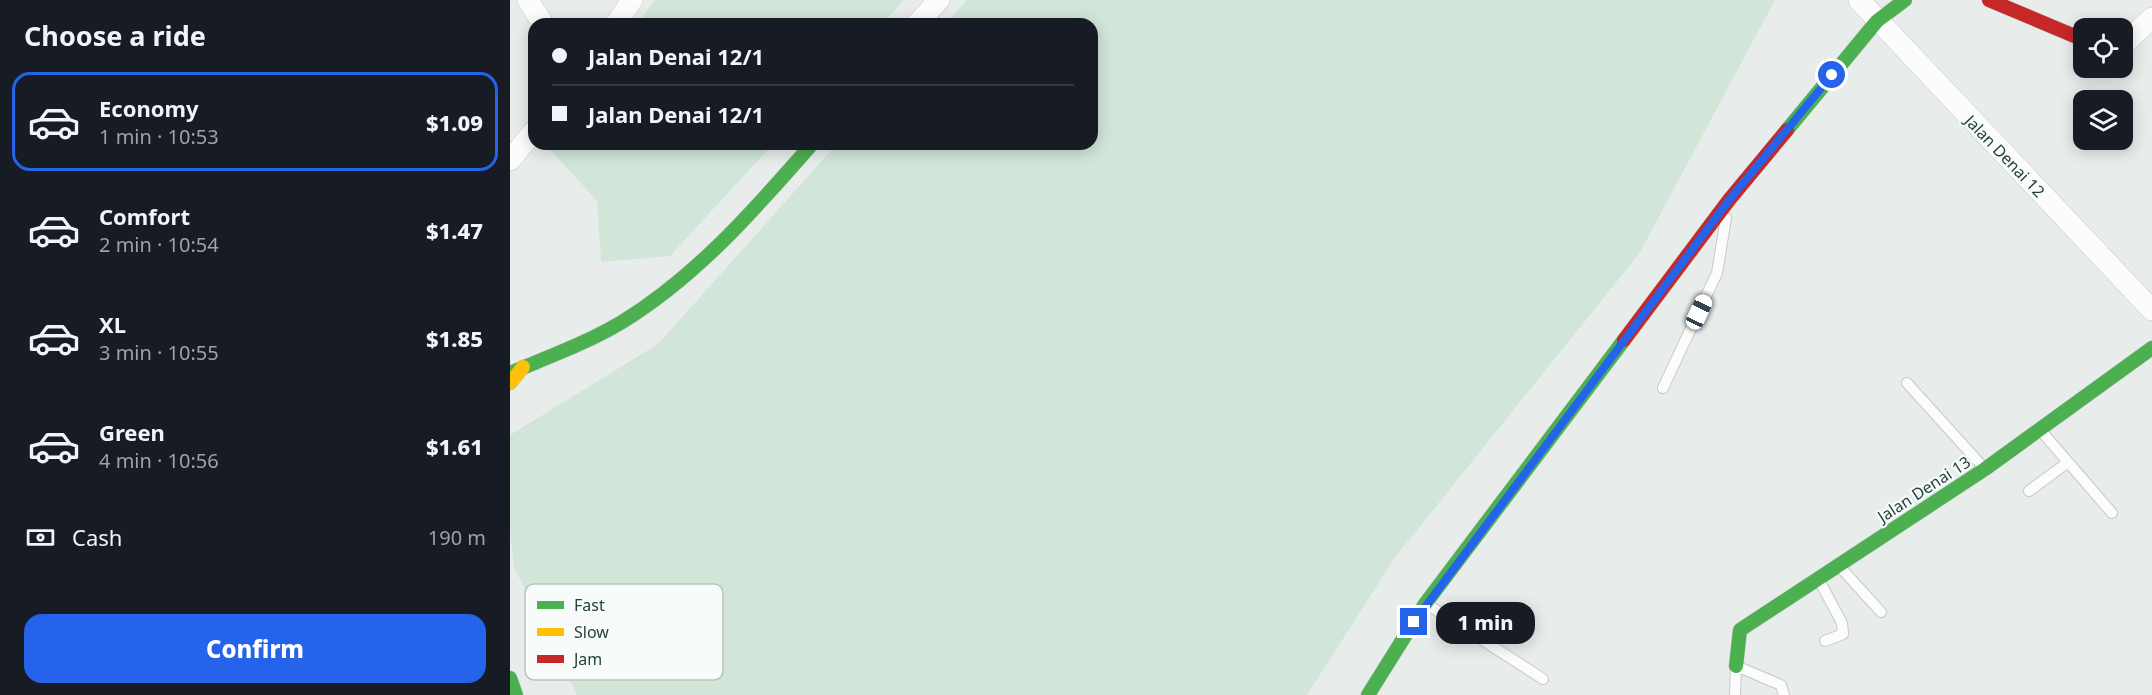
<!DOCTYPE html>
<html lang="en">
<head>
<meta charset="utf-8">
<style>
	body { margin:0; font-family:"Noto Sans",sans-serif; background:#20242c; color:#f1f3f6; height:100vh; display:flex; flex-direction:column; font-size:22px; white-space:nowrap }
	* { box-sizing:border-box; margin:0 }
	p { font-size:20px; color:#9ea1a6 }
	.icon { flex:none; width:33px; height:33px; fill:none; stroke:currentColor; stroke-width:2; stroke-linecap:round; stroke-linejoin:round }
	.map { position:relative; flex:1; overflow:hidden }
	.details { display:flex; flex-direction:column; background:#171b24; width:510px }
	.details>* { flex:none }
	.banner { position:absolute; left:18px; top:18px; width:570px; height:132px; border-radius:18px; box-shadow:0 3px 15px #0003; display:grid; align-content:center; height:132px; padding:0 24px; background:#171b24 }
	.fabs { position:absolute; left:1563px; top:18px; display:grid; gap:12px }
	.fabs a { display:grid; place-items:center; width:60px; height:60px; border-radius:12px; background:#171b24; box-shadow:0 3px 15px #0003; font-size:30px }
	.end { position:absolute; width:27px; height:27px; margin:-14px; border:8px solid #2563eb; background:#fff; box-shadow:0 0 0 3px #fff }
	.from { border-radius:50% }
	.bubble { position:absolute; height:42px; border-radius:18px; background:#171b24; box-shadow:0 3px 15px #0003; font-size:20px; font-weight:800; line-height:42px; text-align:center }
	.car { position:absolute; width:18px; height:36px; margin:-18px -9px; border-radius:8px; box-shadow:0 0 4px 2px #0007; background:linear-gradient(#fff 24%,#345 0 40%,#fff 0 76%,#345 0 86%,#fff 0) }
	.banner b { display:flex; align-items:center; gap:21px; height:57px; font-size:22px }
	.banner b+b { border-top:2px solid #363941 }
	.banner i { width:15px; height:15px; background:#f1f3f6 }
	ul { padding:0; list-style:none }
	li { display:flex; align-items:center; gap:18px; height:99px; margin:0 12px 9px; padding:0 12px; border:3px solid transparent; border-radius:18px }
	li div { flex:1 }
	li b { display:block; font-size:22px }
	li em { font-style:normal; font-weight:800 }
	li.selected { border-color:#2563eb }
	li>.icon { width:54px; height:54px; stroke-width:1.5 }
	h2 { padding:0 24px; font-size:27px; line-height:72px }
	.pay { display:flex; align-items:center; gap:15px; height:66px; padding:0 24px; font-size:22px }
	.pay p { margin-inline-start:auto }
	.button { display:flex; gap:12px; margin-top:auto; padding:12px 24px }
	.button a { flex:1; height:69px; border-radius:18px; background:#2563eb; color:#fff; font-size:24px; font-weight:800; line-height:69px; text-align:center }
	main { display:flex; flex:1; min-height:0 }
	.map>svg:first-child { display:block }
	.green { fill:#d1e6d8 }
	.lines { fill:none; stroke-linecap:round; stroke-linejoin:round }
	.lane-casing { stroke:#c5cac8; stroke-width:12 }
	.street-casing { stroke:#c5cac8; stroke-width:22 }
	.fast-casing { stroke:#c3cbc8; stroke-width:15 }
	.slow-casing { stroke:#c3cbc8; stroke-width:15 }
	.jam-casing { stroke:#c3cbc8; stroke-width:15 }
	.lane { stroke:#fcfcfc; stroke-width:10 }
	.street { stroke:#fcfcfc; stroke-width:21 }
	.fast { stroke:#4caf50; stroke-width:14 }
	.slow { stroke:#ffc107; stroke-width:14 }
	.jam { stroke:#c62828; stroke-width:14 }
	.route { stroke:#2563eb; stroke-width:8 }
	.labels { text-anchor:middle; stroke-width:4.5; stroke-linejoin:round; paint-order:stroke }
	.street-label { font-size:16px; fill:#24423a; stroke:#f7fbf9 }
	.key { fill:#f7fbf9; stroke:#b8c4c0; stroke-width:1.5 }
	.key-label { font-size:16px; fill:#24423a }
</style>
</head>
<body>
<main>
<section class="details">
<h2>Choose a ride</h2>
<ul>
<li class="selected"><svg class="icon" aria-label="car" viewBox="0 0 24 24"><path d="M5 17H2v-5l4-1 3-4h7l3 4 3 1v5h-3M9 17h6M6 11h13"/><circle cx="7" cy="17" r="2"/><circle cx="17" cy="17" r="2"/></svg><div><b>Economy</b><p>1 min · 10:53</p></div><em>$1.09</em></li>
<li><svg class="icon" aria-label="car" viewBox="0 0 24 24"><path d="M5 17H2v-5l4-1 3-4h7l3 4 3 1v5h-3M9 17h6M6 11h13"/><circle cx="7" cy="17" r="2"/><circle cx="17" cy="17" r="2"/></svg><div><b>Comfort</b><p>2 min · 10:54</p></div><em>$1.47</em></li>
<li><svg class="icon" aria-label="car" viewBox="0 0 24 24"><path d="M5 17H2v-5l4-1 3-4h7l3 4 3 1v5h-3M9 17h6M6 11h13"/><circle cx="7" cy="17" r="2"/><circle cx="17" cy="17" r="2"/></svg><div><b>XL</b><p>3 min · 10:55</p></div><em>$1.85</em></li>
<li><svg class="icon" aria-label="car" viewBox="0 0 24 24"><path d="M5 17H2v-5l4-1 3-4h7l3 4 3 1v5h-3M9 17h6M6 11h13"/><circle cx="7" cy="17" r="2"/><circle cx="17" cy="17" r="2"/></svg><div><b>Green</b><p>4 min · 10:56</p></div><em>$1.61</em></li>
</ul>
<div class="pay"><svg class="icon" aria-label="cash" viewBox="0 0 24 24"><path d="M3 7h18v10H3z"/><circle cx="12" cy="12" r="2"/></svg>Cash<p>190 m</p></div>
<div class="button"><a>Confirm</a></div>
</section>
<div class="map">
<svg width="1642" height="695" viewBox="0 0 1642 695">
	<rect width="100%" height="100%" fill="#e8edeb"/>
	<!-- green -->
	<g class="green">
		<polygon points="145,0 394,0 373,24 127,24"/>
		<polygon points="457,0 1265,0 1129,254 886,556 797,695 67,695 4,567 0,531 0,435 148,344 327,144 582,144 582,24 435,24"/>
		<polygon points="41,144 263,144 160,256 91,262 87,201 38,147"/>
	</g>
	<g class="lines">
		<!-- lane casing -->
		<g class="lane-casing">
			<g id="lane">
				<polyline points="1397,383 1473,467"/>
				<polyline points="1153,388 1207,273 1216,218"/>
				<polyline points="1532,432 1602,513"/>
				<polyline points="1519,491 1557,463"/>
				<polyline points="1330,567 1371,612"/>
				<polyline points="1309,580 1332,623 1333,634 1315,641"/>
				<polyline points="918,605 1033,679"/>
				<polyline points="1225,695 1226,666 1271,685 1274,695"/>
			</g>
		</g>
		<!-- street casing -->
		<g class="street-casing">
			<g id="street">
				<polyline points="18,0 33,24"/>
				<polyline points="1349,0 1642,310"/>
				<polyline points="106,24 122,0"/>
				<polyline points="407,24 429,0"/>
				<polyline points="1612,46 1642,18"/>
				<polyline points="0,160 24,131"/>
			</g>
		</g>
		<!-- fast casing -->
		<g class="fast-casing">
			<g id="fast">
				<polyline points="1277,130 1367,21 1395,0"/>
				<path d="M0,373C38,357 77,343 112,322C187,276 245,209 302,144"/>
				<polyline points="1226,666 1230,630 1475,469 1642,348"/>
				<polyline points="0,678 6,695"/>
				<polyline points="858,695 915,604 1114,340"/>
			</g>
		</g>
		<!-- slow casing -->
		<g class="slow-casing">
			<polyline id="slow" points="0,383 13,367"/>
		</g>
		<!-- jam casing -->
		<g class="jam-casing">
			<g id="jam">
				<polyline points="1479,0 1574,40"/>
				<polyline points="1114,340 1219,200 1277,130"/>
			</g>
		</g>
		<!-- lane -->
		<use href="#lane" class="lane"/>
		<!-- street -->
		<use href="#street" class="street"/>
		<!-- fast -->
		<use href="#fast" class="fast"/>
		<!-- slow -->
		<use href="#slow" class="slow"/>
		<!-- jam -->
		<use href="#jam" class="jam"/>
	</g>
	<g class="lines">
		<!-- route -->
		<polyline class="route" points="904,622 1219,200 1322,75"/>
	</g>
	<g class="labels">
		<!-- street labels -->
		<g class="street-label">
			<text transform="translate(1495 156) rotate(46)" y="6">Jalan Denai 12</text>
			<text transform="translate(1414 489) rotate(-33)" y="6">Jalan Denai 13</text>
		</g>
	</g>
	<!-- legend -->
	<rect x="15" y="584" width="198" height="96" rx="9" class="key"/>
	<rect x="27" y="601" width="27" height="8" fill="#4caf50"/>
	<rect x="27" y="628" width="27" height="8" fill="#ffc107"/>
	<rect x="27" y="655" width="27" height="8" fill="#c62828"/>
	<g class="key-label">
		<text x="64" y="611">Fast</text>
		<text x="64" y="638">Slow</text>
		<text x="64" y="665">Jam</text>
	</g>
</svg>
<div class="fabs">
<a><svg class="icon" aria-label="locate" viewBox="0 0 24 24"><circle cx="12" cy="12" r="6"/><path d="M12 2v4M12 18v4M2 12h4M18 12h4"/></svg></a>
<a><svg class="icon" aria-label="layers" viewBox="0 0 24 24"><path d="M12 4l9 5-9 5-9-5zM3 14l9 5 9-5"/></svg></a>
</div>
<i class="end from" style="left:1322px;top:75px"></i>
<i class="end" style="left:904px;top:622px"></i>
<div class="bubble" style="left:926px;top:602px;width:99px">1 min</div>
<i class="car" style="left:1189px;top:312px;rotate:25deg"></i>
<div class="banner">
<b><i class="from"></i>Jalan Denai 12/1</b>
<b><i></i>Jalan Denai 12/1</b>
</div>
</div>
</main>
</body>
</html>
